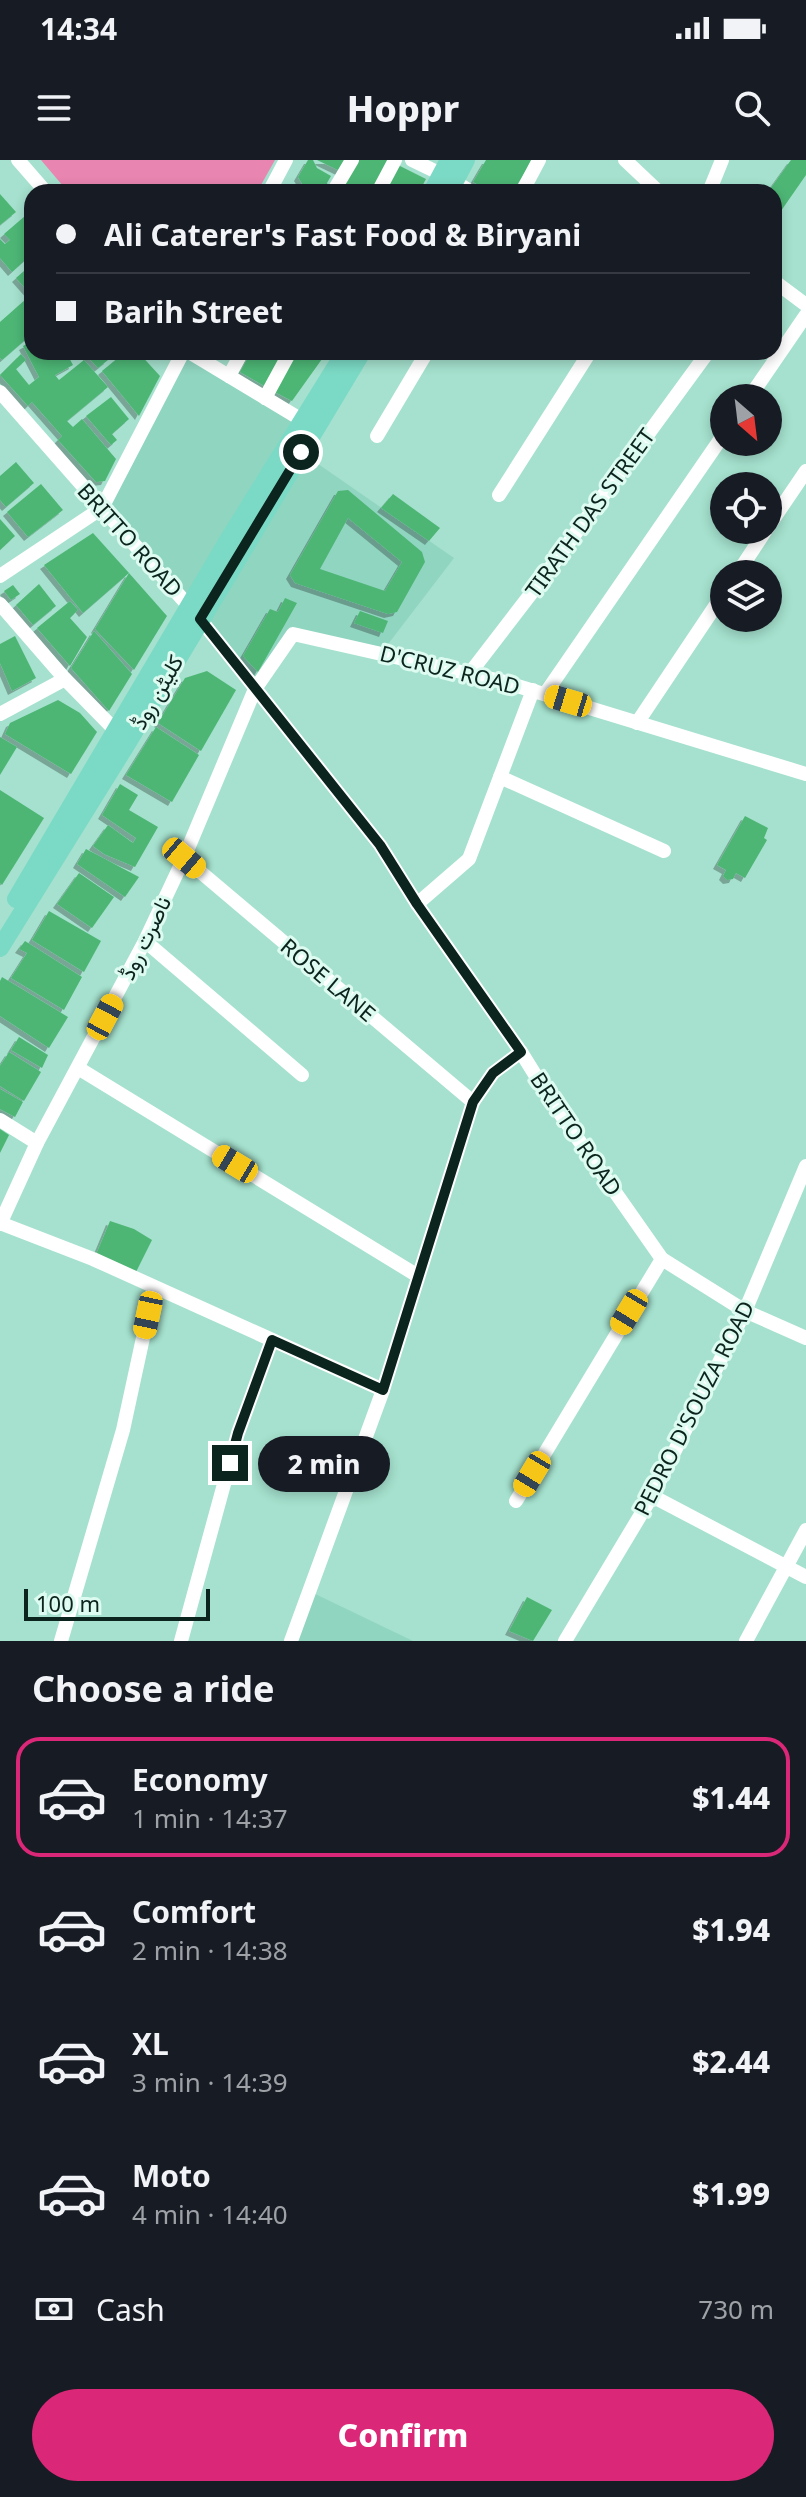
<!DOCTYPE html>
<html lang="en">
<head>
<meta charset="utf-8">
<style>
	body { margin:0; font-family:"Noto Sans",Vazirmatn,sans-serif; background:#20242c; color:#f1f3f6; height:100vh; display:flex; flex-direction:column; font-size:30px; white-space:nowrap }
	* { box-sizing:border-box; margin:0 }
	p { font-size:26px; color:#9ea1a6 }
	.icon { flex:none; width:44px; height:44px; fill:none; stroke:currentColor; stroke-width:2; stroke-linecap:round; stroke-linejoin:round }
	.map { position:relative; height:1481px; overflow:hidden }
	.sheet { display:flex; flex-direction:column; background:#171b24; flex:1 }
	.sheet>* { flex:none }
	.hud { position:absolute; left:24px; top:24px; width:758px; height:176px; border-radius:24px; box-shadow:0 4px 12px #0003; display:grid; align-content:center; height:176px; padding:0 32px; background:#171b24 }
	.needle { width:52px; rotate:152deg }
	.controls { position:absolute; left:710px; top:224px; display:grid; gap:16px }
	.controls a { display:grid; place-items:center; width:72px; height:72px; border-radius:50%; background:#171b24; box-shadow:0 4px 12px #0003; font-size:40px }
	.scale { position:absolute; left:24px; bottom:20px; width:186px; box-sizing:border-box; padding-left:8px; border:4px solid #0c241e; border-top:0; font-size:22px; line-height:28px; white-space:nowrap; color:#0c241e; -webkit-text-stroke:6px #defbf1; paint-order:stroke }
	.end { position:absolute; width:36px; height:36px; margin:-18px; border:10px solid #0c241e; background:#fff; box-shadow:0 0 0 4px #fff }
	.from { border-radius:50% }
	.bubble { position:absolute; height:56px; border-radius:28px; background:#171b24; box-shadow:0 4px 12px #0003; font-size:26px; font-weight:800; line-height:56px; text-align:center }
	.car { position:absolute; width:24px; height:48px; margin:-24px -12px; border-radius:10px; box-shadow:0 0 6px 2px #0007; background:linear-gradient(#f5c518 24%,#345 0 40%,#f5c518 0 76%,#345 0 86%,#f5c518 0) }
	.hud b { display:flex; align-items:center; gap:28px; height:76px; font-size:30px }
	.hud b+b { border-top:2px solid #363941 }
	.hud i { width:20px; height:20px; background:#f1f3f6 }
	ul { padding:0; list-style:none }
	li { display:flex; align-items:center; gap:24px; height:120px; margin:0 16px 12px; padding:0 16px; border:4px solid transparent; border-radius:24px }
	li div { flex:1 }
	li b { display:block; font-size:30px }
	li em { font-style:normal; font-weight:800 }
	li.selected { border-color:#db2777 }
	li>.icon { width:72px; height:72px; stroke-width:1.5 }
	h2 { padding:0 32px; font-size:36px; line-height:96px }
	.pay { display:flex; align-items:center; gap:20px; height:88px; padding:0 32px; font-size:30px }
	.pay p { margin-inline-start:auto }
	.cta { display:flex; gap:16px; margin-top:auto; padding:16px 32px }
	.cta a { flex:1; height:92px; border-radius:48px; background:#db2777; color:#fff; font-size:32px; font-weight:800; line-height:92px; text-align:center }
	.status { display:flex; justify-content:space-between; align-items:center; height:56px; padding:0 40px; background:#171b24; direction:ltr }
	.status svg { height:22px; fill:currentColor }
	header { display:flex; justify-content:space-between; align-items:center; height:104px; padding:0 32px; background:#171b24; font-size:36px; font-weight:800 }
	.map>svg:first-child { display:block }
	.built { fill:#90d5c0 }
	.green { fill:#e885b0 }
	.building { fill:#4eb675; fill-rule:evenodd; filter:url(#shadow) }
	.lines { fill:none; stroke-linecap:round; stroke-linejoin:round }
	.minor { stroke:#fff; stroke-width:14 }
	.major { stroke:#7bdac5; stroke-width:18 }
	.route { stroke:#0c241e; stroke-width:10 }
	.labels { text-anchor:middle; stroke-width:6; stroke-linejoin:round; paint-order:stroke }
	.street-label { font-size:22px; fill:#0c241e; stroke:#defbf1 }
</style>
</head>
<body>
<div class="status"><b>14:34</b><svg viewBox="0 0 49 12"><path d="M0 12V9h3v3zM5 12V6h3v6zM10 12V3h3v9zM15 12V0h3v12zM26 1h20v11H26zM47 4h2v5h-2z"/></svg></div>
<header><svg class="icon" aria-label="menu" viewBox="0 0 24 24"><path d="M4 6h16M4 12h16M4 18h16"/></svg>Hoppr<svg class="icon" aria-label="search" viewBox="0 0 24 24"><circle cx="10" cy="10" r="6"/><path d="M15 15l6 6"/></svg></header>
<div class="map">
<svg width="806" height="1481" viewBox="0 0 806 1481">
	<defs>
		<filter id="shadow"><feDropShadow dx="-4" dy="4" stdDeviation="0" flood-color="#0004"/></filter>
	</defs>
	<rect width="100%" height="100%" fill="#a5e1ce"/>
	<!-- built -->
	<g class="built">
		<polygon points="183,192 308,264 295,288 454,398 382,492 293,474 255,529 102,348"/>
		<polygon points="309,1431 413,1481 291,1481"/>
	</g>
	<!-- green -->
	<polygon class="green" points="41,0 275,0 257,32 68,32"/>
	<!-- building -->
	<g class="building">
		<polygon points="308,0 313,0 317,8 331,16 327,23 329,28 322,32 307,32 298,17"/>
		<polygon points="317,0 347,0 340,11"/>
		<polygon points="359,0 389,0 373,32 340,32"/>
		<polygon points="486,0 532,0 513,32 492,32 473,22"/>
		<polygon points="791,0 806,0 806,15 774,61 774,32 768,32"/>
		<polygon points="398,5 426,19 419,32 382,32"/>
		<polygon points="0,34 16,52 0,65"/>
		<polygon points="32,50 30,64 32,94 12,112 0,98 0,79 5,84 10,80 4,74"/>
		<polygon points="32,104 32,136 16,118"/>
		<polygon points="26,139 32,147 32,174 2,200 0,198 0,162"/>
		<polygon points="32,181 32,192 66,192 73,205 55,215 59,220 84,200 108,227 67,261 73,267 82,259 116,299 105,321 96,322 58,280 62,276 32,242 28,246 0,215 21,194 26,200 16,209 29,225 39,217 23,186"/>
		<polygon points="83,192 107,192 103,195 108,200 98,208"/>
		<polygon points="125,192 138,192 160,216 139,256 102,211"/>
		<polygon points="251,192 286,192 266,227 240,212"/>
		<polygon points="295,192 327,192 292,241 273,231"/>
		<polygon points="111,237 129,259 112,274 117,280 111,285 86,256"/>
		<polygon points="16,302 34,323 6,347 0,340 0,316"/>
		<polygon points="41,324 63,350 28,377 7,352"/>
		<path d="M348,330L422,392L425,402L397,452L388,454L295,423L290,415L338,331ZM348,358L402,402L385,431L320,409Z"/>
		<polygon points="393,334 440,368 429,381 381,348"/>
		<polygon points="0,359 15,376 0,390"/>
		<polygon points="93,373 129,413 83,453 44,405"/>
		<polygon points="129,413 167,456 134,510 95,469"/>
		<polygon points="39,424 56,446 33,465 16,445"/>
		<polygon points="13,425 20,434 11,440 4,431"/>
		<polygon points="285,438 297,443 258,512 243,496 270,449 278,452"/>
		<polygon points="70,441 78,450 70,458 87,477 70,506 37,468"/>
		<polygon points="360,451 388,461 383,473 354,463"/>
		<polygon points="94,471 132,514 109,551 71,508"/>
		<polygon points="15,476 36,518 12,531 0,503 0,484"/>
		<polygon points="207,511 236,530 201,591 158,563 185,518"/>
		<polygon points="58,540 80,553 97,572 71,614 5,574 10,563"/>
		<polygon points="156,567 199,595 172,642 126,615"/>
		<polygon points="0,577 17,587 0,615"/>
		<polygon points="120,624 138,635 129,650 158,667 135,707 104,694 93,686 108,665 133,683 136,678 102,655"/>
		<polygon points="0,630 44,658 2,725 0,723"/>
		<polygon points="745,656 768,668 764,678 767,680 745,718 736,713 733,719 727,720 723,716 726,710 717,705"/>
		<polygon points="86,689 139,717 125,737 77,704"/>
		<polygon points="79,713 114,737 92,768 57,744"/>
		<polygon points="49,751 101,781 84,812 32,780"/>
		<polygon points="25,781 82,817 64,850 11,818 27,793 19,789"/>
		<polygon points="2,817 68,857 49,888 0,856 0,821"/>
		<polygon points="19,877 48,895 42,908 11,890"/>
		<polygon points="9,892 41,912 24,941 0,926 0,906"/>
		<polygon points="0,929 23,942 15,957 0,949"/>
		<polygon points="0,969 9,975 0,993"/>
		<polygon points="110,1061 134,1069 152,1080 134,1116 95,1097"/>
		<polygon points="527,1437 552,1450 533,1481 509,1471"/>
	</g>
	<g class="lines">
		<!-- minor -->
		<g class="minor">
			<polyline points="18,0 46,32"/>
			<polyline points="412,0 441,14"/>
			<polyline points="625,0 659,32"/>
			<polyline points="454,21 471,32"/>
			<polyline points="269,32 286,0"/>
			<polyline points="333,32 352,0"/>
			<polyline points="378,32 395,0"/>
			<polyline points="522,32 539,0"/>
			<polyline points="709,32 722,0"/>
			<polyline points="774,121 806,145"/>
			<polyline points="189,192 302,260"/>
			<polyline points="229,216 242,192"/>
			<polyline points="0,232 200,459 380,685 417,744 521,892 552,942 662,1099 745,1151 806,1178"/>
			<polyline points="265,238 290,192"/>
			<polyline points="749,238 806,155"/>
			<polyline points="377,276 427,192"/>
			<polyline points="499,335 590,192"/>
			<polyline points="768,367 806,311"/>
			<polyline points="737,414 766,370"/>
			<polyline points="0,416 102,348 183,192"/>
			<polyline points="0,444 65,519 116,571"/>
			<polyline points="470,513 540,422 708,192"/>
			<polyline points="545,534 724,274"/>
			<polyline points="0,554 65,519"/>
			<polyline points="637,563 724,433"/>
			<polyline points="500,617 664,691"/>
			<polyline points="184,698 473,942"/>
			<polyline points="417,744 469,699 533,530"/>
			<polyline points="145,781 302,915"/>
			<polyline points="78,908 418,1116"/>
			<polyline points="0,960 37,983"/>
			<polyline points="0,1063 93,1099 383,1230"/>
			<polyline points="0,1064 37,983 145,781 184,698 255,529 293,474 501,521 806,614"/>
			<polyline points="652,1336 806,1417"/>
			<polyline points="516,1341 662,1099"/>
			<polyline points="61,1481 123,1270 154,1127"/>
			<polyline points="181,1481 238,1273 272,1180"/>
			<polyline points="291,1481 383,1230 473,942 493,913 521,892"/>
			<polyline points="565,1481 652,1336 745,1151 806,1006"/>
			<polyline points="746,1481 806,1370"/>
		</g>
		<!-- major -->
		<g class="major">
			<polyline points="432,32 449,0"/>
			<polyline points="449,32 466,0"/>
			<polyline points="16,739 227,382 345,192"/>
			<polyline points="0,788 128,582 362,192"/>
		</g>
	</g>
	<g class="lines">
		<!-- route -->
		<polyline class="route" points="230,1303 238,1273 272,1180 383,1230 473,942 493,913 521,892 417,744 380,685 200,459 301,292"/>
	</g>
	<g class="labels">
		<!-- street labels -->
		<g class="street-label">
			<text transform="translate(590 353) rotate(-54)" y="8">TIRATH DAS STREET</text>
			<text transform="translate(130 380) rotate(48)" y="8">BRITTO ROAD</text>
			<text transform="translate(450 510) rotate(14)" y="8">D'CRUZ ROAD</text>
			<text transform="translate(157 532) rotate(-60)" y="8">کلیٹن روڈ</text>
			<text transform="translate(145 778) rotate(-64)" y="8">ناصرت روڈ</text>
			<text transform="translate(328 820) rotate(40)" y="8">ROSE LANE</text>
			<text transform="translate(576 974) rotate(56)" y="8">BRITTO ROAD</text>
			<text transform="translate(694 1248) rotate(-63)" y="8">PEDRO D'SOUZA ROAD</text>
		</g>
	</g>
</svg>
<div class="controls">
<a><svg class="needle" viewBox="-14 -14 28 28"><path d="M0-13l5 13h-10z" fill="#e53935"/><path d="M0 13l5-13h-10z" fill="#9ea1a6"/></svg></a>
<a><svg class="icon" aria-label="locate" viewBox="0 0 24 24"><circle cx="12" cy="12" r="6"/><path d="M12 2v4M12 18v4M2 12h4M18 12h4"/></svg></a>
<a><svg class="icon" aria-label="layers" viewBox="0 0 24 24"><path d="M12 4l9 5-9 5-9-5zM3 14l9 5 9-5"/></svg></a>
</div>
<div class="scale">100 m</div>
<i class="end from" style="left:301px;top:292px"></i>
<i class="end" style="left:230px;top:1303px"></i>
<div class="bubble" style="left:258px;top:1276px;width:132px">2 min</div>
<i class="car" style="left:568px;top:541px;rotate:287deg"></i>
<i class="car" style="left:184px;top:698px;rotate:130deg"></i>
<i class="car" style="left:105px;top:857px;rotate:28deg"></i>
<i class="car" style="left:235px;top:1004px;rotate:301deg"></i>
<i class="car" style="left:629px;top:1152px;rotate:211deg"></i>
<i class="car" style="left:148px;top:1155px;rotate:192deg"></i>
<i class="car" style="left:532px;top:1314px;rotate:211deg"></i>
<div class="hud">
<b><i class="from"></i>Ali Caterer's Fast Food &amp; Biryani</b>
<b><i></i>Barih Street</b>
</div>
</div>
<section class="sheet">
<h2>Choose a ride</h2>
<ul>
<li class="selected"><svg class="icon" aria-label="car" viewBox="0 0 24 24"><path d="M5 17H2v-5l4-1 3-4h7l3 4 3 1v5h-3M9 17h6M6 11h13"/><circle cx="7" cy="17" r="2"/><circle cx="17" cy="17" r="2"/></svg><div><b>Economy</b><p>1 min · 14:37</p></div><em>$1.44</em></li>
<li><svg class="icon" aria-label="car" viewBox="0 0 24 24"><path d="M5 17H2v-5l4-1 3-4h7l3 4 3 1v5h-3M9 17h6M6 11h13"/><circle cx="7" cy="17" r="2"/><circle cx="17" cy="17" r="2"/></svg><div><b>Comfort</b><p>2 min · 14:38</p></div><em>$1.94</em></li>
<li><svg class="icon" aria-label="car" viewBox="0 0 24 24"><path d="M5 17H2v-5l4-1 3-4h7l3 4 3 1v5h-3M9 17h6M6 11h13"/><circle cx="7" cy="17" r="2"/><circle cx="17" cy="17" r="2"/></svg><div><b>XL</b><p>3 min · 14:39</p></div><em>$2.44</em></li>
<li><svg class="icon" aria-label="car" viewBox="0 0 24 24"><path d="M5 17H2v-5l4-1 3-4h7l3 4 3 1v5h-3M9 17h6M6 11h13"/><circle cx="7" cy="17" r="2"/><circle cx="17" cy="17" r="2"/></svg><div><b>Moto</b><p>4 min · 14:40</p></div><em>$1.99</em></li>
</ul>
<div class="pay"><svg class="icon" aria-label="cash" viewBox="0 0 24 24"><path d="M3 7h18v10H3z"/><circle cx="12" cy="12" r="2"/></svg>Cash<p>730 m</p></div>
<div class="cta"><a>Confirm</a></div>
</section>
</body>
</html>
